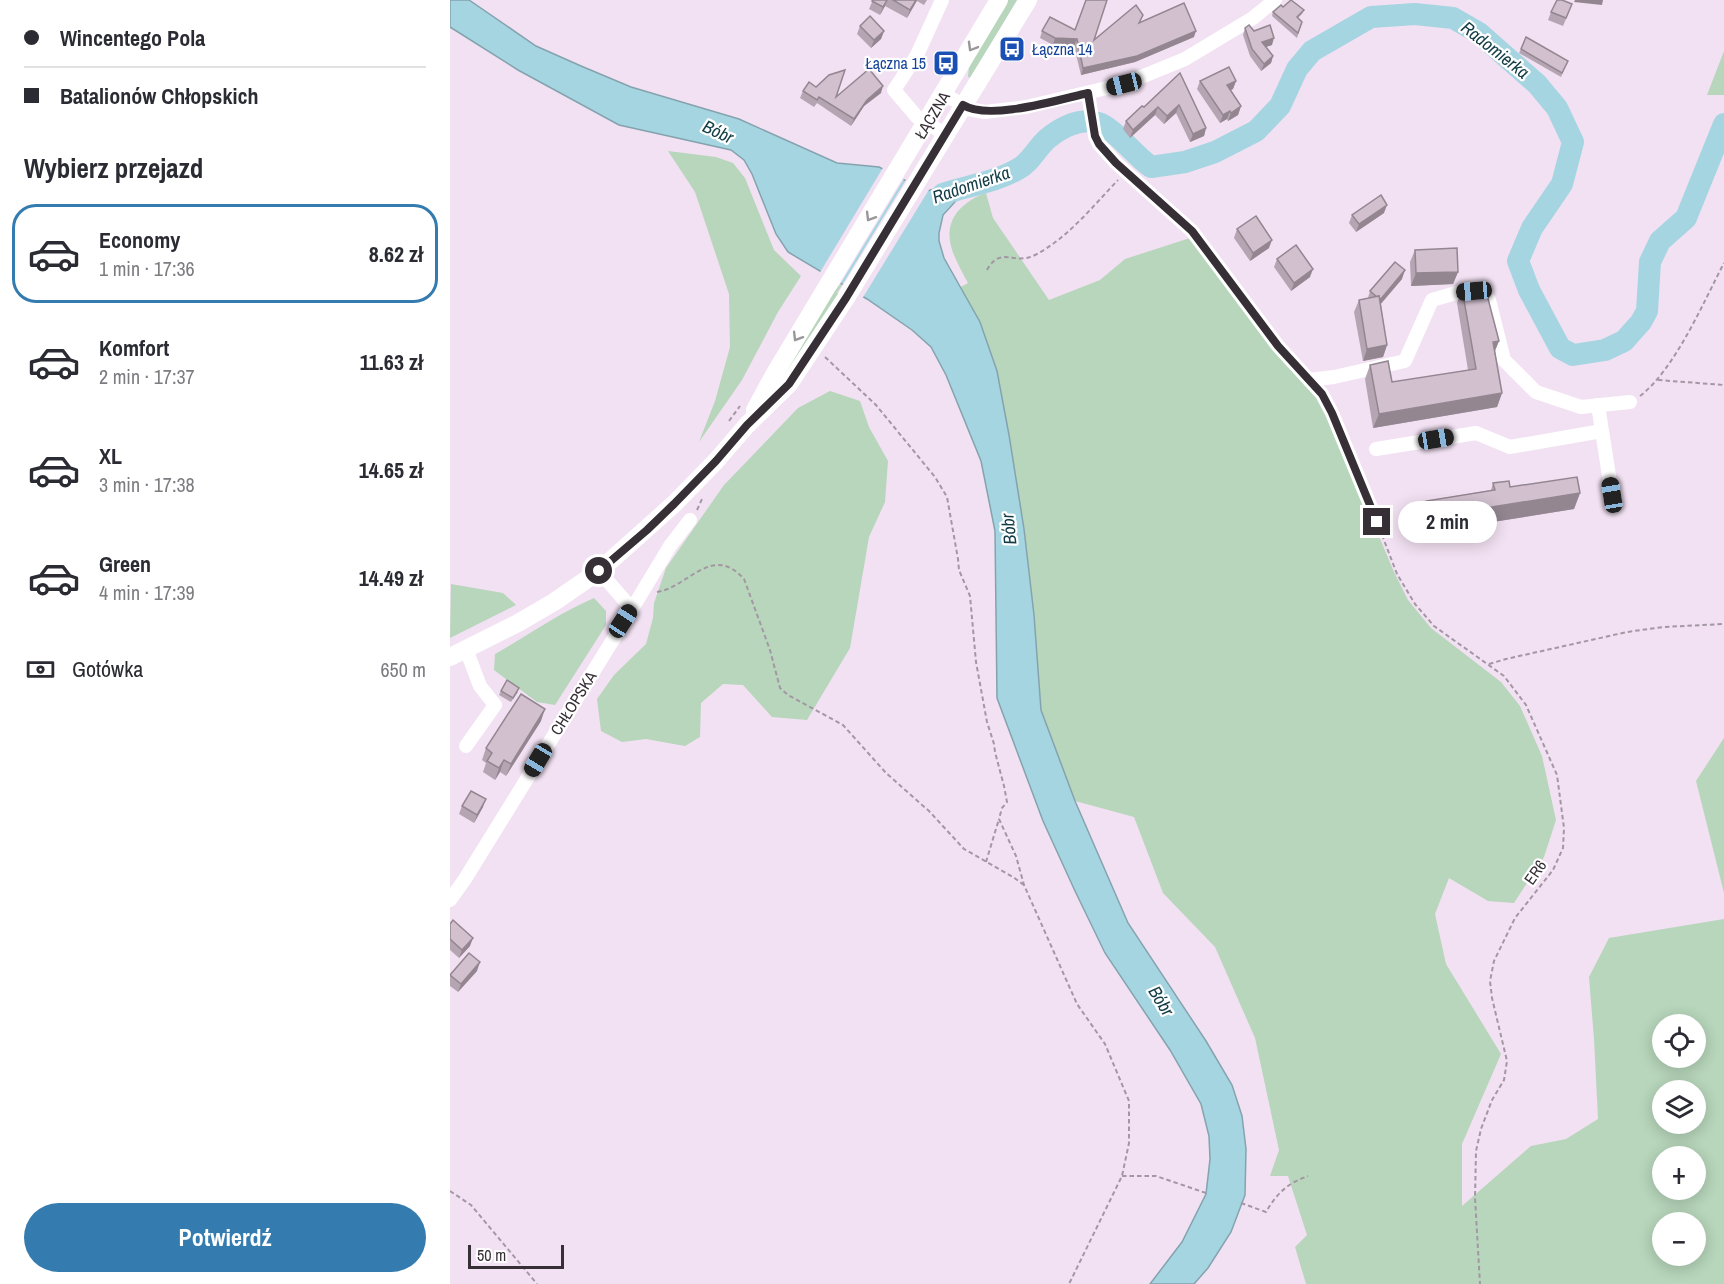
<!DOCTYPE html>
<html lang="pl">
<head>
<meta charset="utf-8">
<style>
	body { margin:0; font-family:"Archivo Narrow",sans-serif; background:#f7f7f7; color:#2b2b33; height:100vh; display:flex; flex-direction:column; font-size:22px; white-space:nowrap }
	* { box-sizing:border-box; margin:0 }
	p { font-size:20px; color:#7c7c81 }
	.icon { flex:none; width:33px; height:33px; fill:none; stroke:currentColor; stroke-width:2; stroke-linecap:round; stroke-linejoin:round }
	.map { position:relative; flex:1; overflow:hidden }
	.drawer { display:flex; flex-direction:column; background:#fff; width:450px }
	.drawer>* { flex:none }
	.banner { display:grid; align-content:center; height:132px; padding:0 24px; background:#fff }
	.tools { position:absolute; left:1202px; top:1014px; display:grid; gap:12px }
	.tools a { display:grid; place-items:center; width:54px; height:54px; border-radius:50%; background:#fff; box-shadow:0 3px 15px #0003; font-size:30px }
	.scale { position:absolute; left:18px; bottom:15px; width:96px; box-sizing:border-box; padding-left:6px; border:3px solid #362f36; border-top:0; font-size:16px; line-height:21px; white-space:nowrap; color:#362f36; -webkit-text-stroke:4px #fff; paint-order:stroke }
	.end { position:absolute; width:27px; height:27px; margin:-14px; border:8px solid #362f36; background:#fff; box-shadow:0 0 0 3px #fff }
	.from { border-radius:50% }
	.bubble { position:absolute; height:42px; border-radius:21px; background:#fff; box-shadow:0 3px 15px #0003; font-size:20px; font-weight:700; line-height:42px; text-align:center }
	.car { position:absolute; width:18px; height:36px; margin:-18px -9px; border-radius:8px; box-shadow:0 0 4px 2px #0007; background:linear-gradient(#222 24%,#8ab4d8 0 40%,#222 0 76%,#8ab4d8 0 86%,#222 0) }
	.banner b { display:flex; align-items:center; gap:21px; height:57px; font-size:22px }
	.banner b+b { border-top:2px solid #e1e1e2 }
	.banner i { width:15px; height:15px; background:#2b2b33 }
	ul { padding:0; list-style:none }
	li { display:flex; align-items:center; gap:18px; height:99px; margin:0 12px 9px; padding:0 12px; border:3px solid transparent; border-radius:24px }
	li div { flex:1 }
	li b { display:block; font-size:22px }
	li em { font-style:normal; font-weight:700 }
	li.on { border-color:#347baf }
	li>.icon { width:54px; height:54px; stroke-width:1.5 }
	h2 { padding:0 24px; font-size:27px; line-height:72px }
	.pay { display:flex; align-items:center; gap:15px; height:66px; padding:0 24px; font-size:22px }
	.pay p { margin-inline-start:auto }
	.button { display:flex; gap:12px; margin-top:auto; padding:12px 24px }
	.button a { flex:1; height:69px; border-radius:36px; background:#347baf; color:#fff; font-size:24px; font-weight:700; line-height:69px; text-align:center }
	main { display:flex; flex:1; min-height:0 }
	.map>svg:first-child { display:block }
	.green { fill:#b7d6bb; fill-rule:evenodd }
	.water { fill:#a6d5e2; stroke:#84a3ae; stroke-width:1.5 }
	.pier { fill:#f2e1f2 }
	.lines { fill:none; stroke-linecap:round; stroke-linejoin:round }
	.river { stroke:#a6d5e2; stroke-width:22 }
	.path { stroke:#a497a4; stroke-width:2; stroke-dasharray:4.5 3; stroke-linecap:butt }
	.minor { stroke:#fff; stroke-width:14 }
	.major { stroke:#fff; stroke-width:18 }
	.wall { fill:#b5a5b2 }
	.shaded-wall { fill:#938691 }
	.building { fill:#d2c0cf; stroke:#938691; stroke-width:1.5 }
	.oneway { stroke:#9a979a }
	.route { stroke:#362f36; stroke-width:8 }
	.labels { text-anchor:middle; stroke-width:4.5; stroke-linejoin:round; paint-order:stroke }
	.transit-label { font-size:16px; fill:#164399; stroke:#fff; text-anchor:start }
	.street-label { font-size:16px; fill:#362f36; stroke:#fff }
	.water-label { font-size:18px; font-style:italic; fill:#123c46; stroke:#fff }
</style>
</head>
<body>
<main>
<section class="drawer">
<div class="banner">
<b><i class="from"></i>Wincentego Pola</b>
<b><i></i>Batalionów Chłopskich</b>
</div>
<h2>Wybierz przejazd</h2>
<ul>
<li class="on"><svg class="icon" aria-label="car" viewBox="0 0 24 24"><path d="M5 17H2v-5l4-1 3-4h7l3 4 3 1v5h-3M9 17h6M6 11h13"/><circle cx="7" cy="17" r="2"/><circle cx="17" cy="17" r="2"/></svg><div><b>Economy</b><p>1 min · 17:36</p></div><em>8.62 zł</em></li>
<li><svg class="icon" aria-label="car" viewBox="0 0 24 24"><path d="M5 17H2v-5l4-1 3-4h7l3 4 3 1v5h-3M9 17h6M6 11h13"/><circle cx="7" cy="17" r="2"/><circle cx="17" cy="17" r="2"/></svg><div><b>Komfort</b><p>2 min · 17:37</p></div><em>11.63 zł</em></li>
<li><svg class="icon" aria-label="car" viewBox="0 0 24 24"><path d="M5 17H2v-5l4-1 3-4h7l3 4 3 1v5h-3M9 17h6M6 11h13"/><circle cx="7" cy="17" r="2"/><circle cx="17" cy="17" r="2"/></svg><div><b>XL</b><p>3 min · 17:38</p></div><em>14.65 zł</em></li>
<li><svg class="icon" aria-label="car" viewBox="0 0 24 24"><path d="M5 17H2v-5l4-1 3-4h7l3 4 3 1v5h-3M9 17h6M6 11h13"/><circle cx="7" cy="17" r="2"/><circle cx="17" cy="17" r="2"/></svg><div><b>Green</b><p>4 min · 17:39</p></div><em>14.49 zł</em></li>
</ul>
<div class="pay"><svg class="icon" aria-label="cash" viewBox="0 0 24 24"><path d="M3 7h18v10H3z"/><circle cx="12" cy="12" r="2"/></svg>Gotówka<p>650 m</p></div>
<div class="button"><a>Potwierdź</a></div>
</section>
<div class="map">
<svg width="1274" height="1284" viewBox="0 0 1274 1284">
	<rect width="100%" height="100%" fill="#f2e1f2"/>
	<!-- green -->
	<g class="green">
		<polygon points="557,0 567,0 521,78 518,77 519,66"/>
		<polygon points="1274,51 1274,95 1257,95"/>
		<polygon points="218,151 266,157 283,163 295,178 324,250 351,276 328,312 292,380 249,442 265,401 280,347 279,294 245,192"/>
		<path d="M536,193L543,218L599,300L650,280L675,259L740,238L865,395L878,415L944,572L958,600L981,628L1051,682L1070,706L1092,756L1106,820L1094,857L1064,903L1038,901L999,878L985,914L996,964L1051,1054L1012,1144V1206L1081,1146L1116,1139L1148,1119L1144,1039L1139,977L1159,938L1274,919V1284H856L845,1247L857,1235L838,1176H820L829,1150L805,1038L765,947L713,893L684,817L625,801L591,710L584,615L574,529L559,435L547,371L530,322L509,288L518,283C506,260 489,235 508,211C517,202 524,197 536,193ZM1212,1024H1245V1058H1212ZM1212,1090H1245V1124H1212ZM1212,1156H1245V1190H1212ZM1212,1222H1245V1256H1212Z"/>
		<polygon points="390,284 392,285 387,293 390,295 347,359 331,379 383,291 385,291"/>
		<polygon points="380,391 410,401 419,427 438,461 435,502 419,537 400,648 357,720 322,717 293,685 273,684 251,703 250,737 235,746 196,739 172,742 151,731 147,699 164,675 196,644 203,618 204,603 216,568 274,485 348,408"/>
		<polygon points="1,584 53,593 66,605 0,638"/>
		<path d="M144,598L156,611V625L105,705L87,702L44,670L45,654C79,635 109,613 144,598Z"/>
		<polygon points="1274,738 1274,893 1246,781"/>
	</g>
	<!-- water -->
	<polygon class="water" points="0,0 19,0 86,46 131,66 181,87 289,119 387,163 429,167 476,191 521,181 523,188 513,193 493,215 489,233 489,241 494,258 530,322 547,371 559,435 574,529 584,615 591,710 625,801 678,923 756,1041 782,1085 792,1116 796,1149 795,1195 781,1232 758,1268 744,1284 700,1284 732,1242 756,1194 760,1159 759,1136 751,1104 720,1050 655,953 625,891 593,821 547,698 545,531 531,461 496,375 481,347 462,330 417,299 338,252 326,234 302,174 294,160 281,150 169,125 68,70 0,27"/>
	<!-- pier -->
	<g class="pier">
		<polygon points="434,166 455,177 389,286 369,274"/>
		<polygon points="457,178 477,188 480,188 412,299 391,287"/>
	</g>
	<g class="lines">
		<!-- river -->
		<path class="river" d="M493,194C517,186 546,182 568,169C581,162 586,149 597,139C610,128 630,117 648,123C663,127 685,156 701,167L735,162L765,152L806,131L830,106L847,69L862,51L921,17L965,14L1003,18L1029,33L1087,84L1107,108L1123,142L1112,184L1082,228L1068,261L1079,290L1110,348L1123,355L1155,350L1174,341L1191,322L1197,311L1200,262L1210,241L1236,218L1274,124"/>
		<!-- path -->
		<g class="path">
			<path d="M537,270C551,245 564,266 585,255C618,238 643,206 668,180"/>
			<polyline points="375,357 426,405 485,477 497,497 508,559 509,570 520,596 526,662 537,722 544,744 545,752 554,786 557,802 552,808 549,819 566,856 574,885 627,1004 655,1044 679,1101 679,1143 672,1176 619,1284"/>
			<polyline points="1208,380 1274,385"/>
			<path d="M1190,396C1225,369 1253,303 1274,263"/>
			<polyline points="279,421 290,406"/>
			<polyline points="247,510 252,499"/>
			<polyline points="932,535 947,574 965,604 984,626 1054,676 1076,705 1107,775 1114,828 1113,848 1103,870 1065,918 1044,961 1040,981 1042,998 1057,1061 1054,1080 1042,1100 1031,1129 1026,1151 1025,1198 1030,1284"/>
			<path d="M207,592C239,587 262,543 294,579L320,650L330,688L338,695L393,725L436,773L479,811L514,849L563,877L574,885"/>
			<polyline points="1039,664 1056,659 1177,632 1213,627 1274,624"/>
			<polyline points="536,862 549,819"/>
			<polyline points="672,1176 706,1176 756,1193"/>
			<polyline points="0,1191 21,1205 87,1284"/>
			<path d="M791,1203L816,1212C827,1193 838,1183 858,1176"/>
		</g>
		<!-- minor -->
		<g class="minor">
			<polyline points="492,0 467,55 444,90 467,117 495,134"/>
			<polyline points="638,93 645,136 649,144 666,163 742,231 828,346 872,394 882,413 927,522"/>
			<polyline points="494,94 519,109 535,112 576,107 674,84 735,59 803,18 825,0"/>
			<polyline points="859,380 884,377 955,361 982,300 1006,293 1032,293 1039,300 1054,360 1086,392 1131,407 1180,402"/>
			<polyline points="1148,405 1162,495"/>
			<polyline points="926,449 1026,433 1060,447 1152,431"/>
			<polyline points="182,609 220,546 240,520"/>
			<polyline points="16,649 30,686 45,705 16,746"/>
			<polyline points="0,900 15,879 182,609 149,571"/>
		</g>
		<!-- major -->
		<g class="major">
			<polyline points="305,410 324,375 549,0"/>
			<polyline points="0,657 68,623 104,602 149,571 224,504 266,461 297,425 339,384 396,298 578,0"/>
		</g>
	</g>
	<!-- wall -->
	<g class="wall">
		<polygon points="423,0 477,0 474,5 467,1 457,18 435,6 430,15 419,9"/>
		<polygon points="833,7 854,10 852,14 848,18 852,22 847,38 822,16 823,12"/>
		<polygon points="1101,12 1119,12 1113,26 1098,20"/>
		<polygon points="691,22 744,37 685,62 631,75 624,46 603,45 590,38 592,31 644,40"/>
		<polygon points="410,26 434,31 431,39 421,48 407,34"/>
		<polygon points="795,28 804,31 822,45 816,47 823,56 821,63 811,71 800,56 793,35"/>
		<polygon points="1071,49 1118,61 1111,77 1069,53"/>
		<polygon points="730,73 756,128 754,136 740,142 726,113 714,124 705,115 680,138 673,129 676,121 694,107"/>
		<polygon points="750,81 786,81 783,89 781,90 791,106 788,115 778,121 777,119 770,123 747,89"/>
		<polygon points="366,87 386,97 431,93 414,106 401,126 367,103 364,107 350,98 353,91"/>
		<polygon points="934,213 906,232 899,223 902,215"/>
		<polygon points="787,229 819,248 800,261 784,238"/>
		<polygon points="965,250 1008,272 1003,284 961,286 960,262"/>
		<polygon points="827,259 860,277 841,291 824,267"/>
		<polygon points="952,279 931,304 937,345 933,357 913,361 904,312 909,300 918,298 920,291"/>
		<polygon points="1012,289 1049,341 1045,351 1052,393 1047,407 923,428 915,379 920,365 942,382 1018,370 1007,303"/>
		<polygon points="1043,483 1060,487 1130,493 1124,509 973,533 970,517 976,501 1041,490"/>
		<polygon points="51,691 68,692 61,702 49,695"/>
		<polygon points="91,721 56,776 50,772 45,780 33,772 36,763 32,760 36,748"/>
		<polygon points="12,806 33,807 24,823 9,814"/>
		<polygon points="0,924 20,946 9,958 0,950"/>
		<polygon points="27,971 8,992 0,986 0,975"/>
	</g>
	<!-- shaded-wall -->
	<g class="shaded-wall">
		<polygon points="437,0 435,6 430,15 433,7"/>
		<polygon points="466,0 467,0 457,18 460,10"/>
		<polygon points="1125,0 1153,0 1152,5 1124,2"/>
		<polygon points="434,31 431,39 421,48 424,40"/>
		<polygon points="746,31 744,37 685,62 631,75 633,68"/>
		<polygon points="605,38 627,39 624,46 603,45"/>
		<polygon points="824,38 822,45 809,49 812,42"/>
		<polygon points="823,56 821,63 811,71 814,64"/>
		<polygon points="786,81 783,89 774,93 777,85"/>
		<polygon points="433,86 431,93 414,106 401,126 404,119 417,100"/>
		<polygon points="729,105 726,113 714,124 717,116"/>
		<polygon points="791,106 788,115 778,121 781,113"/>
		<polygon points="708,107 705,115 680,138 683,130"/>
		<polygon points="780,111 777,119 770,123 773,115"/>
		<polygon points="756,128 754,136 740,142 743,134"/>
		<polygon points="937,205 934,213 906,232 909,224"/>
		<polygon points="822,240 819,248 800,261 803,253"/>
		<polygon points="863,269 860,277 841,291 844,283"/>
		<polygon points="955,270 952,279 927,308 930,300"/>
		<polygon points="1008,272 1003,284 961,286 966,273"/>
		<polygon points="1049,341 1043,355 1043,342"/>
		<polygon points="937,345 933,357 913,361 917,349"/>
		<polygon points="1052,393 1047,407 923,428 929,414"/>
		<polygon points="1130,493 1124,509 973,533 979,517"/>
		<polygon points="95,709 91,721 56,776 61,764"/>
		<polygon points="54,760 50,772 45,780 49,768"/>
		<polygon points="36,799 33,807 24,823 27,815"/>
		<polygon points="23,938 20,946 9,958 12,950"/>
		<polygon points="30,962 27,971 8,992 11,984"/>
	</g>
	<!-- building -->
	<g class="building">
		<polygon points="423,0 437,0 433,7 422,1"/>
		<polygon points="443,0 466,0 460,10"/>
		<polygon points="636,0 657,0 644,40 686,5 693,15 689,23 734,3 746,31 687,56 633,68 627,39 605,38 592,31 600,17 625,30"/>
		<polygon points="841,0 854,10 847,17 852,22 848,33 823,12 831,5 833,7"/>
		<polygon points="1107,0 1112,0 1122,4 1116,18 1101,12"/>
		<polygon points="420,16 434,31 424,40 410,26"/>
		<polygon points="799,25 804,31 820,25 824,38 812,42 823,56 814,64 802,49 795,28"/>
		<polygon points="1076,37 1118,61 1112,73 1071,49"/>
		<polygon points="779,67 786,81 777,85 791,106 781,113 780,111 773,115 750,81"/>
		<polygon points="419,69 433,86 417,100 404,119 369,97 367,100 353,91 359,82 366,87 379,75 395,70 386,97"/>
		<polygon points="730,73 756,128 743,134 729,105 717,116 708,107 683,130 676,121 692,106 694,107"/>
		<polygon points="931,195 937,205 909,224 902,215"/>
		<polygon points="806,216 822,240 803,253 787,229"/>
		<polygon points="846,245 863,269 844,283 827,259"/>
		<polygon points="1007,248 1008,272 966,273 965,250"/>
		<polygon points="945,262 955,270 930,300 929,296 927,297 920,291"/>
		<polygon points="1033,288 1036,291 1049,341 1043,342 1052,393 929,414 920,365 938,361 942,382 1026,369 1012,289"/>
		<polygon points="929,296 937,345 917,349 909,300"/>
		<polygon points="1127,477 1130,493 979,517 976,501 1045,490 1043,483 1059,481 1060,487"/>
		<polygon points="57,680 69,688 63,698 51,691"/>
		<polygon points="71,694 95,709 61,764 54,760 49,768 37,761 42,753 36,748"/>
		<polygon points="21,791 36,799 27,815 12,806"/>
		<polygon points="3,920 23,938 12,950 0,939 0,924"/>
		<polygon points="19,953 30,962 11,984 0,975"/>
	</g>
	<!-- one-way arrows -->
	<defs><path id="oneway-chevron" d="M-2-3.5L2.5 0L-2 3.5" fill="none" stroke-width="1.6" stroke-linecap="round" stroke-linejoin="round" transform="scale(1.5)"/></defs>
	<g class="oneway">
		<use href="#oneway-chevron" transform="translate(522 47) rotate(120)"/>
		<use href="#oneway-chevron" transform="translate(420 217) rotate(121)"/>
		<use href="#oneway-chevron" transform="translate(347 337) rotate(121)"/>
	</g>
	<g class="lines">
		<!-- route -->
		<path class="route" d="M149,571L197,530L224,504L266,461L297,425L339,384L396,298L513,105C539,121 607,100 638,93L645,136L649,144L666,163L742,231L828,346L872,394L882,413L927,522"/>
	</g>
	<!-- icons -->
	<defs>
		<g id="bus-square" transform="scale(1.35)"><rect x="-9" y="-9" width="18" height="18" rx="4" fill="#1a4fb4" stroke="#fff"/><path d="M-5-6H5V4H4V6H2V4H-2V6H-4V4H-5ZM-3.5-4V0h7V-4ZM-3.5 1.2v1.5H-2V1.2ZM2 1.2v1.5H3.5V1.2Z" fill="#fff"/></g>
	</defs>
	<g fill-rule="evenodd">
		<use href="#bus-square" x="562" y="49"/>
		<use href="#bus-square" x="496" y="63"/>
	</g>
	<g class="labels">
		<!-- transit labels -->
		<g class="transit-label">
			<text x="582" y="55">Łączna 14</text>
			<text x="476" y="69" text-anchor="end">Łączna 15</text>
		</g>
		<!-- street labels -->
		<g class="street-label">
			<text transform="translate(482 115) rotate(-59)" y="6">ŁĄCZNA</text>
			<text transform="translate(123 703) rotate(-58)" y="6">CHŁOPSKA</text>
			<text transform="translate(1085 872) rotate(-55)" y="6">ER6</text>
		</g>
		<!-- water labels -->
		<g class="water-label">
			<text transform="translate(1045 50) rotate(38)" y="6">Radomierka</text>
			<text transform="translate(268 132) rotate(25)" y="6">Bóbr</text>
			<text transform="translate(521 185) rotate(-19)" y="6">Radomierka</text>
			<text transform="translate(559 529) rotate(-96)" y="6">Bóbr</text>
			<text transform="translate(711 1001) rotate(58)" y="6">Bóbr</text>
		</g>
	</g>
</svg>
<div class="tools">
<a><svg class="icon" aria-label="locate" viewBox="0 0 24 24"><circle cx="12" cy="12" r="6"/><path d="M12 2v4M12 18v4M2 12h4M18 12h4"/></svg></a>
<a><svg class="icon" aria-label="layers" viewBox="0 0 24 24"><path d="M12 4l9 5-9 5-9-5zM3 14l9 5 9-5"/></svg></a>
<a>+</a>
<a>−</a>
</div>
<div class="scale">50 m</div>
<i class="end from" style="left:149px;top:571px"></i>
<i class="end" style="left:927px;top:522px"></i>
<div class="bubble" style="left:948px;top:501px;width:99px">2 min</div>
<i class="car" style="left:674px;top:84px;rotate:256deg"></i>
<i class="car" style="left:1024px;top:291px;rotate:265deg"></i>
<i class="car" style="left:986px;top:439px;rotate:81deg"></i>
<i class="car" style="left:1162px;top:495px;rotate:351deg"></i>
<i class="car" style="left:173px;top:621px;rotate:33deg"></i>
<i class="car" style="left:88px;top:760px;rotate:211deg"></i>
</div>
</main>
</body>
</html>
